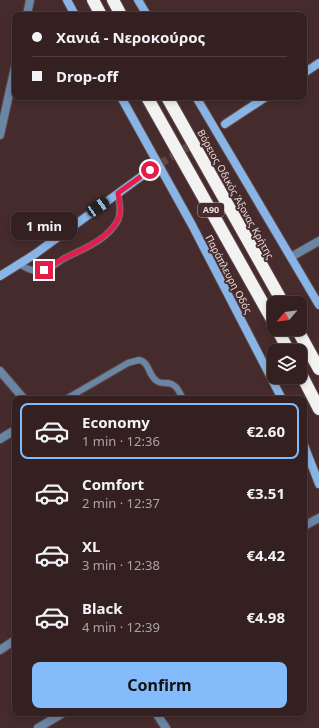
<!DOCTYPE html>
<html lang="en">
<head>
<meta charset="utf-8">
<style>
	body { margin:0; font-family:"Noto Sans",sans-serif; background:#3f2d2e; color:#f1f3f6; height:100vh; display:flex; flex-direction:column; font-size:15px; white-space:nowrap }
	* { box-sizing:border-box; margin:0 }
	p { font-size:13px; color:#a9a3a5 }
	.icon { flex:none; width:22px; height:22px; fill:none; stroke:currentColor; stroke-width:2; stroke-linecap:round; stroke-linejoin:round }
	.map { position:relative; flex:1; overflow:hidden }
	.drawer { position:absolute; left:12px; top:396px; width:295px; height:320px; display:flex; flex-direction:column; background:#342021; border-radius:8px; box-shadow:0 2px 6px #0003,0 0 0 1px #4e3e3f }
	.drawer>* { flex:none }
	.hud { position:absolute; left:12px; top:12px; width:295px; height:88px; border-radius:8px; box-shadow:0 2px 6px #0003,0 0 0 1px #4e3e3f; display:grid; align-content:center; height:88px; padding:0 20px; background:#342021 }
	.needle { width:26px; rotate:241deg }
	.tools { position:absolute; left:267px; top:296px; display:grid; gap:8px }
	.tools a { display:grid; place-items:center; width:40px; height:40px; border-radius:8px; background:#342021; box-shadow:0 2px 6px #0003,0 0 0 1px #4e3e3f; font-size:20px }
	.end { position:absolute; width:18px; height:18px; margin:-9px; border:5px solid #e11d48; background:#fff; box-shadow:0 0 0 2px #fff }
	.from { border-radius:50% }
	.bubble { position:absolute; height:28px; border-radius:8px; background:#342021; box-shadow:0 2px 6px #0003,0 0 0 1px #4e3e3f; font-size:13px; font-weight:700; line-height:28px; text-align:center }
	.car { position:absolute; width:12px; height:24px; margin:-12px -6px; border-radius:5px; box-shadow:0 0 3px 1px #0007; background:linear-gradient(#222 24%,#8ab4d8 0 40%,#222 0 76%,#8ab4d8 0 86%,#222 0) }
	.hud b { display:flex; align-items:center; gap:14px; height:38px; font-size:15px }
	.hud b+b { border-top:1px solid #4e3e3f }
	.hud i { width:10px; height:10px; background:#f1f3f6 }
	ul { padding:7px 0 0; list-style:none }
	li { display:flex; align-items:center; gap:12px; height:56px; margin:0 8px 6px; padding:0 12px; border:2px solid transparent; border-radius:8px }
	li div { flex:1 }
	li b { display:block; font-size:15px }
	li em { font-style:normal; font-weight:700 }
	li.active { border-color:#84bcfb }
	li>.icon { width:36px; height:36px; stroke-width:1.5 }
	.action { display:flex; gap:8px; margin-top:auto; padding:8px 20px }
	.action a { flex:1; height:46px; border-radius:8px; background:#84bcfb; color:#111; font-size:16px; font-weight:700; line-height:46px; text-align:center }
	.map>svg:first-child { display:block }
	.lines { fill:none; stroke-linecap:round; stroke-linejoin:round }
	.secondary-tunnel { stroke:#5e4546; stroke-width:8; stroke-dasharray:8 4; stroke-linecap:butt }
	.lane-casing { stroke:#5f4748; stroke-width:8 }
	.street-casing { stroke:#5f4748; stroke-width:10 }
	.secondary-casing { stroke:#5f4748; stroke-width:10 }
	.highway-casing { stroke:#5f4748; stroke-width:14 }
	.lane { stroke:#6a86a5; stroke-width:6 }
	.street { stroke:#6a86a5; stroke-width:8 }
	.secondary { stroke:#88b4e6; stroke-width:8 }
	.highway { stroke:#f2f2f2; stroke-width:12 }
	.route { stroke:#e11d48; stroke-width:5 }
	.labels { text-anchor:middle; stroke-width:3.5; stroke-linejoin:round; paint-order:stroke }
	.shield { fill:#452b2c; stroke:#b8a4a4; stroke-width:1 }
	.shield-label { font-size:9px; font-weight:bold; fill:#e9d8d8 }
	.street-label { font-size:10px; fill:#e9d8d8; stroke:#452b2c }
</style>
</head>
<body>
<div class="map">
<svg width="319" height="728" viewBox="0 0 319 728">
	<rect width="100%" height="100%" fill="#452b2c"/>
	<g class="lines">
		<!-- secondary-tunnel -->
		<polyline class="secondary-tunnel" points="150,170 225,124"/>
		<!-- lane casing -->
		<g class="lane-casing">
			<g id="lane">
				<path d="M19,264C26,268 33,272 42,271C50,270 57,263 63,259C82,249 107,241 118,220C122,211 119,202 118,193"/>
				<path d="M66,399L128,363L139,360C150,362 148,376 157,381C159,383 163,383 166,383C176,383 179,391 183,399"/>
			</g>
		</g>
		<!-- street casing -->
		<g class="street-casing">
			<g id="street">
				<polyline points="27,15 30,0"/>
				<polyline points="0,135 15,67"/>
				<polyline points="291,257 319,241"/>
				<polyline points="0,371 24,399"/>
				<polyline points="0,439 15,430"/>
				<polyline points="304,526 319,518"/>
				<polyline points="0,650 15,640"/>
				<polyline points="156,713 166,728"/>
				<polyline points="38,728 63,713"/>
			</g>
		</g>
		<!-- secondary casing -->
		<g class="secondary-casing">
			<g id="secondary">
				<polyline points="67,0 75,15"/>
				<polyline points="138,0 147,15"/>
				<polyline points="304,73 319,63"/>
				<polyline points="121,97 192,225 282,399"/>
				<polyline points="196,97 319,305"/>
				<polyline points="225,124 266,97"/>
				<polyline points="0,276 35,254 150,170"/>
				<polyline points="304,445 319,484"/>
			</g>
		</g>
		<!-- highway casing -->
		<g class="highway-casing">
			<g id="highway">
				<polyline points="93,0 101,15"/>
				<polyline points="113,0 121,15"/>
				<polyline points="147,97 274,323"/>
				<polyline points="167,97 283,303"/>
				<polyline points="277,329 289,351"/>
				<polyline points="297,329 319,369"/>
				<polyline points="300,372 319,409"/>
			</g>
		</g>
		<!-- lane -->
		<use href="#lane" class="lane"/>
		<!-- street -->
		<use href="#street" class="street"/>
		<!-- secondary -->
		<use href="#secondary" class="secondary"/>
		<!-- highway -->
		<use href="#highway" class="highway"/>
	</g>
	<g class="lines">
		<!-- route -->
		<path class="route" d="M44,270C51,267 58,261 65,258C83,249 115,236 120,214C121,208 119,200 118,193L150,170"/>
	</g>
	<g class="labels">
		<!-- shield labels -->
		<rect class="shield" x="198" y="203" width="26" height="14" rx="3"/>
		<g class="shield-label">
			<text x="211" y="213">Α90</text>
		</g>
		<!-- street labels -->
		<g class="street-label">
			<text transform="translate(236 194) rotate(61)" y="4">Βόρειος Οδικός Άξονας Κρήτης</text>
			<text transform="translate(229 274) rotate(62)" y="4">Παράπλευρη Οδός</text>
		</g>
	</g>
</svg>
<div class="tools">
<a><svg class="needle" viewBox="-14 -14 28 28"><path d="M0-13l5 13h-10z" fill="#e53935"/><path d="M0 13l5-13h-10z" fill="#a9a3a5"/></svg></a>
<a><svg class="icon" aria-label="layers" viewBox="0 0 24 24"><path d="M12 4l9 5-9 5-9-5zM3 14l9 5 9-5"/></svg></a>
</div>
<i class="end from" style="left:150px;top:170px"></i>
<i class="end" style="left:44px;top:270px"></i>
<div class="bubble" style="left:11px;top:212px;width:66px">1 min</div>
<i class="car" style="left:98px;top:207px;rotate:55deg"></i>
<div class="hud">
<b><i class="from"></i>Χανιά - Νεροκούρος</b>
<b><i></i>Drop-off</b>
</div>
<section class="drawer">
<ul>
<li class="active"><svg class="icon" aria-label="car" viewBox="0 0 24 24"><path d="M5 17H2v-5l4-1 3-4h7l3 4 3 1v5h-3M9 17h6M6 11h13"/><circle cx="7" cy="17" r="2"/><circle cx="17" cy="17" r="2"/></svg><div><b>Economy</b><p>1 min · 12:36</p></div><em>€2.60</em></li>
<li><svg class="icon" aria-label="car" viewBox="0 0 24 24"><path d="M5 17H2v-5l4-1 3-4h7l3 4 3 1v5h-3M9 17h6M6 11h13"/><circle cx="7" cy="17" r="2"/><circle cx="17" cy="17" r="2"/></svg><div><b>Comfort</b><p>2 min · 12:37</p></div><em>€3.51</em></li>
<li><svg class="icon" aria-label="car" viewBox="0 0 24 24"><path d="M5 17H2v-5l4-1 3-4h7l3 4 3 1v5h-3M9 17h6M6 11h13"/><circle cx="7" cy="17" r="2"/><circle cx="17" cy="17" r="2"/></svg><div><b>XL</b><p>3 min · 12:38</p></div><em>€4.42</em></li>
<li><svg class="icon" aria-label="car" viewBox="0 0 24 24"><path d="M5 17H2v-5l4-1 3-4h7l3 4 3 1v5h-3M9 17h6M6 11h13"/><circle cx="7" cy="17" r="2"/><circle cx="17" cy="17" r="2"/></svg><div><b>Black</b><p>4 min · 12:39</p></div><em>€4.98</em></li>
</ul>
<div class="action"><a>Confirm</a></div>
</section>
</div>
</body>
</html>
